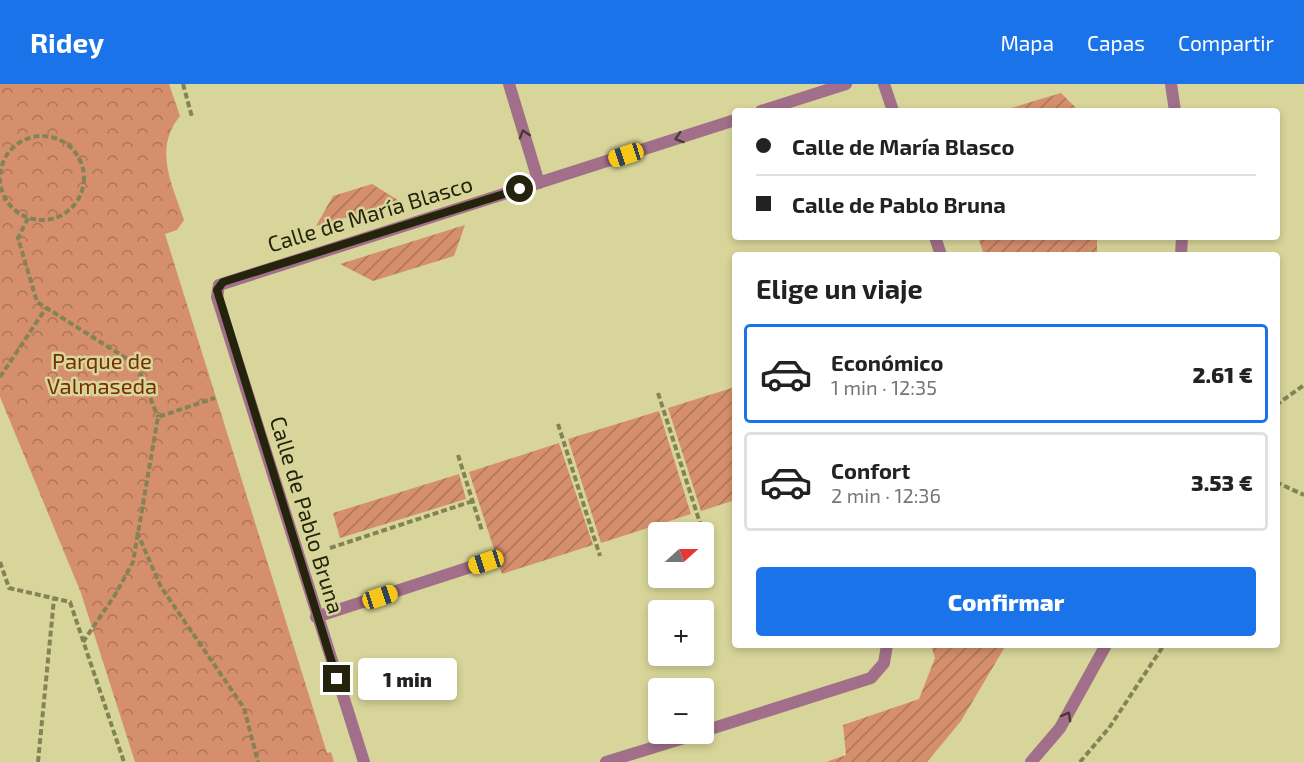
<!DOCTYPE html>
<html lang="es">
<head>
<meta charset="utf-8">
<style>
	body { margin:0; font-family:"Exo 2",sans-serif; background:#f2f2f2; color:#222; height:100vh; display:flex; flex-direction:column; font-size:22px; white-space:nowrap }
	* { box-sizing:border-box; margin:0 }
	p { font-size:20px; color:#767676 }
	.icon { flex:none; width:33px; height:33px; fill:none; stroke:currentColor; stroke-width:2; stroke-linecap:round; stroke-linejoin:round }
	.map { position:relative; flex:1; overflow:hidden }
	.sheet { position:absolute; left:732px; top:168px; width:548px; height:396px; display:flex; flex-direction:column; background:#fff; border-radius:6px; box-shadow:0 3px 9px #0003 }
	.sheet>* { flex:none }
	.guide { position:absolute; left:732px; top:24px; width:548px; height:132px; border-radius:6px; box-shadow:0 3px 9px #0003; display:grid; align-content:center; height:132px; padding:0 24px; background:#fff }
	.needle { width:39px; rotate:69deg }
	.controls { position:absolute; left:648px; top:438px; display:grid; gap:12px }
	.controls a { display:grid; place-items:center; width:66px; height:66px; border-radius:6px; background:#fff; box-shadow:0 3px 9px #0003; font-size:30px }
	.end { position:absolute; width:27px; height:27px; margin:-14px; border:8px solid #24230b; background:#fff; box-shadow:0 0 0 3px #fff }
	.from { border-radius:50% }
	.bubble { position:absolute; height:42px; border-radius:6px; background:#fff; box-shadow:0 3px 9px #0003; font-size:20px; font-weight:800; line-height:42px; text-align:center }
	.car { position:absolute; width:18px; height:36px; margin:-18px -9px; border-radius:8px; box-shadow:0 0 4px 2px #0007; background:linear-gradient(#f5c518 24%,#345 0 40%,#f5c518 0 76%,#345 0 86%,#f5c518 0) }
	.guide b { display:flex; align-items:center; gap:21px; height:57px; font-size:22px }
	.guide b+b { border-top:2px solid #e0e0e0 }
	.guide i { width:15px; height:15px; background:#222 }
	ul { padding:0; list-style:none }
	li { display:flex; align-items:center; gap:18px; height:99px; margin:0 12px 9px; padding:0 12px; border:3px solid #e0e0e0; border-radius:6px }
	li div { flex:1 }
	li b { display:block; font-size:22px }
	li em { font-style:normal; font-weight:800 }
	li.on { border-color:#1a73e8 }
	li>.icon { width:54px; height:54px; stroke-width:1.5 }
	h2 { padding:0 24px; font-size:27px; line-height:72px }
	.action { display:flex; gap:12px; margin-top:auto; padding:12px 24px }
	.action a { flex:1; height:69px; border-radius:6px; background:#1a73e8; color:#fff; font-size:24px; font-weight:800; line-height:69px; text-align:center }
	header { display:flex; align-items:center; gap:36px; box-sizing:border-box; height:84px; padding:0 30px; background:#1a73e8; color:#fff }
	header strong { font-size:28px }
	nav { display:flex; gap:33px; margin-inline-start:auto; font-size:21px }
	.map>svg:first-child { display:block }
	.park { fill:url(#park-crowns) }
	.garden { fill:url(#garden-furrows) }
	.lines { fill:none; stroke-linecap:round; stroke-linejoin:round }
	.path { stroke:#848357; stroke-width:4; stroke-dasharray:6 3; stroke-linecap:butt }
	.street { stroke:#a16f89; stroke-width:12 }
	.oneway { stroke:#4a3a31 }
	.route { stroke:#24230b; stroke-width:8 }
	.labels { text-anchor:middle; stroke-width:5; stroke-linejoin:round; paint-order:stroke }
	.street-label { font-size:22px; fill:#24230b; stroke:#d7d599 }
	.park-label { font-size:22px; fill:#782f00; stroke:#d7d599 }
</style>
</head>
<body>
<header>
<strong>Ridey</strong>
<nav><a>Mapa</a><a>Capas</a><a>Compartir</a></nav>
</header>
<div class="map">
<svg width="1304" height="678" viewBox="0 0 1304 678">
	<defs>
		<pattern id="park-crowns" width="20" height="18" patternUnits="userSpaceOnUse" patternTransform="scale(1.5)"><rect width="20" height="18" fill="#d58f6d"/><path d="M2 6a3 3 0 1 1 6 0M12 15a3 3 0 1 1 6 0" fill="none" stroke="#ad7458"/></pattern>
		<pattern id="garden-furrows" width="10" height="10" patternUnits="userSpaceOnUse" patternTransform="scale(1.5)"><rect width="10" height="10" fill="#d58f6d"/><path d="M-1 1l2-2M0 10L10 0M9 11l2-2" fill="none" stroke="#ad7458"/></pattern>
	</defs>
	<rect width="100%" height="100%" fill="#d7d599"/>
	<!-- park -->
	<path class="park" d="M0,0H169L180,32C153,65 172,100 184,136L177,146L165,150L327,669L331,668L334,678H135L81,509L0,313Z"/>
	<!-- garden -->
	<g class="garden">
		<polygon points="1061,9 1079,27 1001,27"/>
		<polygon points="372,100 401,118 316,142 333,112"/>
		<polygon points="465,141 454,172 373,197 340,180"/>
		<polygon points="978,153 1097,153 1097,171 984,171"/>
		<polygon points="735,303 735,416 701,427 668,324"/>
		<polygon points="659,327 691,430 601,459 568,355"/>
		<polygon points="559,359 593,461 502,490 469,388"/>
		<polygon points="459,390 466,415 340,454 333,429"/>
		<polygon points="931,561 1006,561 961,637 927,678 826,678 846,671 843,641 919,615 935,574"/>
	</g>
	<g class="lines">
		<!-- path -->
		<g class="path">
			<polyline points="183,0 192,33"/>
			<circle cx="42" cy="94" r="42"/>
			<polyline points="28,134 18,154 37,218 137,281 158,333"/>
			<polyline points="0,293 46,224"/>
			<polyline points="658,309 700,439"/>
			<polyline points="1276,321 1304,301"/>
			<polyline points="558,340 600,472"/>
			<polyline points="458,371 482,447"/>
			<polyline points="1276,398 1304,411"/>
			<polyline points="137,448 161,503 244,624 258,678"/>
			<polyline points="330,464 473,417"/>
			<polyline points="0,478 9,504 70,518 124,678"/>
			<polyline points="83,558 115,511 133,478 158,333 215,314"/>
			<polyline points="38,678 54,515"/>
			<polyline points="1080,678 1109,644 1164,561"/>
		</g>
		<!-- street -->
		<g class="street">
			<polyline points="509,0 539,99"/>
			<polyline points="884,0 893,27"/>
			<polyline points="1171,0 1175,27"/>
			<polyline points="761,27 846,0"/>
			<polyline points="935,153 941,171"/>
			<polyline points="1181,171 1182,153"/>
			<polyline points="316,533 486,478"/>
			<polyline points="704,647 871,594 884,579 887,561"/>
			<polyline points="364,678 217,213 219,201 735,36"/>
			<polyline points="606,678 697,650"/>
			<polyline points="1031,678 1060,644 1106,561"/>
		</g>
	</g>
	<!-- one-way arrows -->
	<defs><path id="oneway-chevron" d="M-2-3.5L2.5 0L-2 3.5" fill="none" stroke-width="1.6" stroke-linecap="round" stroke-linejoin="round" transform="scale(1.5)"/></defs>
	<g class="oneway">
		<use href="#oneway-chevron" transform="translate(524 50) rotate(-107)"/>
		<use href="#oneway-chevron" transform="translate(679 54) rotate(162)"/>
		<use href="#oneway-chevron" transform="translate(1067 632) rotate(-61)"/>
	</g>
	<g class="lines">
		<!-- route -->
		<polyline class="route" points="337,595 217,206 223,198 520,105"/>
	</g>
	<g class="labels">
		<!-- street labels -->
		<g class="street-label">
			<text transform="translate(370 130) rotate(-17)" y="8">Calle de María Blasco</text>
			<text transform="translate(307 431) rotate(73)" y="8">Calle de Pablo Bruna</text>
		</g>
		<!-- park labels -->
		<g class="park-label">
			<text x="102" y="285">Parque de<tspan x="102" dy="25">Valmaseda</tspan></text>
		</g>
	</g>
</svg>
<div class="controls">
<a><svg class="needle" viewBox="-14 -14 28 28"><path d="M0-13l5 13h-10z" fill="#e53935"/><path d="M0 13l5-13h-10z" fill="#767676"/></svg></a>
<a>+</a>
<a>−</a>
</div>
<i class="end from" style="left:520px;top:105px"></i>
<i class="end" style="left:337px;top:595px"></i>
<div class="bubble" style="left:358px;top:574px;width:99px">1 min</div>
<i class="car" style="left:626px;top:71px;rotate:252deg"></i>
<i class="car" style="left:486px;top:478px;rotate:252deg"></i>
<i class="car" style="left:380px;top:513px;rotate:72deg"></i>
<div class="guide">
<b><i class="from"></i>Calle de María Blasco</b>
<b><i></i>Calle de Pablo Bruna</b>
</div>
<section class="sheet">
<h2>Elige un viaje</h2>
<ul>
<li class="on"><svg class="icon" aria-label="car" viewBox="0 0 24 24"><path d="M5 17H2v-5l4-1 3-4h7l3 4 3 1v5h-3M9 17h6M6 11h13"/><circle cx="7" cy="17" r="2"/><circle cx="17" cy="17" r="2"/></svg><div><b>Económico</b><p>1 min · 12:35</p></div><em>2.61 €</em></li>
<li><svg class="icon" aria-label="car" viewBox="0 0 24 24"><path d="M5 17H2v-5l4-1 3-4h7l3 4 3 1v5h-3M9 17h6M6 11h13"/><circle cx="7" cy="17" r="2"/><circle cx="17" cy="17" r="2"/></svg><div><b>Confort</b><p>2 min · 12:36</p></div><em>3.53 €</em></li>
</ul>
<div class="action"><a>Confirmar</a></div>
</section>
</div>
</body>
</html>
